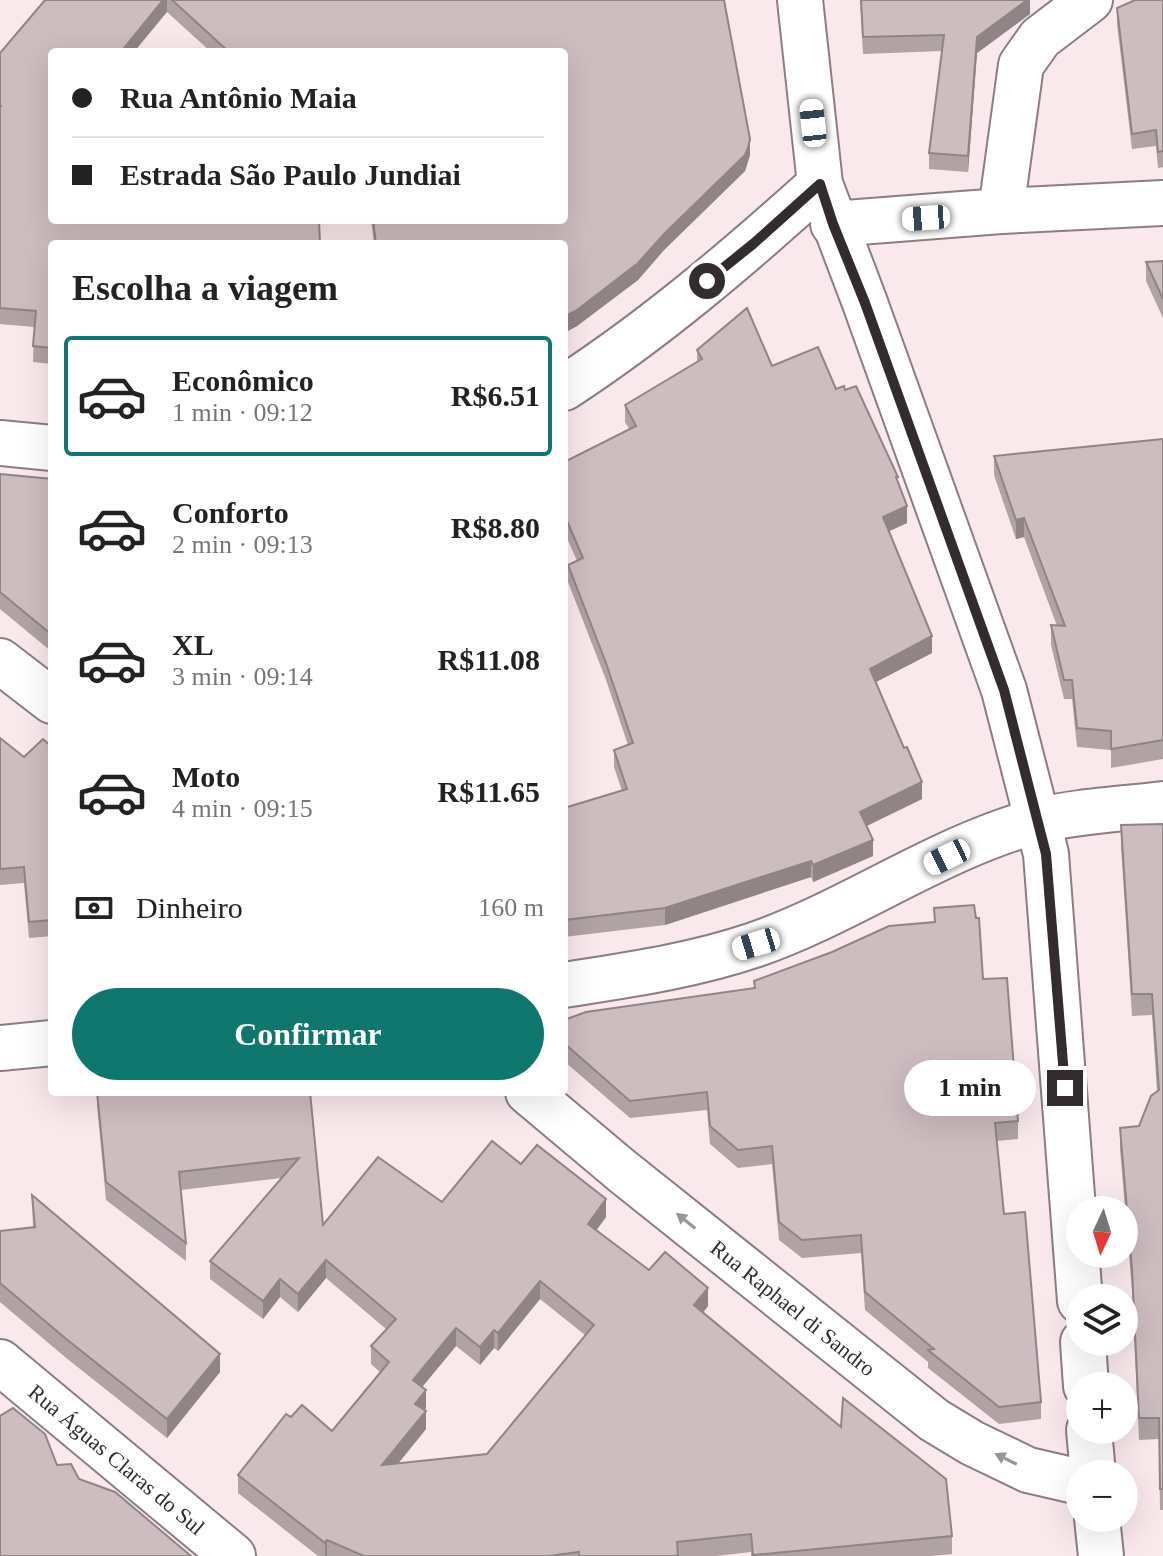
<!DOCTYPE html>
<html lang="pt">
<head>
<meta charset="utf-8">
<style>
	body { margin:0; font-family:"Times New Roman",serif; background:#f6f6f6; color:#222; height:100vh; display:flex; flex-direction:column; font-size:30px; white-space:nowrap }
	* { box-sizing:border-box; margin:0 }
	p { font-size:26px; color:#767676 }
	.icon { flex:none; width:44px; height:44px; fill:none; stroke:currentColor; stroke-width:2; stroke-linecap:round; stroke-linejoin:round }
	.map { position:relative; flex:1; overflow:hidden }
	.drawer { position:absolute; left:48px; top:240px; width:520px; height:856px; display:flex; flex-direction:column; background:#fff; border-radius:8px; box-shadow:0 8px 32px #0002 }
	.drawer>* { flex:none }
	.banner { position:absolute; left:48px; top:48px; width:520px; height:176px; border-radius:8px; box-shadow:0 8px 32px #0002; display:grid; align-content:center; height:176px; padding:0 24px; background:#fff }
	.needle { width:52px; rotate:184deg }
	.controls { position:absolute; left:1066px; top:1196px; display:grid; gap:16px }
	.controls a { display:grid; place-items:center; width:72px; height:72px; border-radius:50%; background:#fff; box-shadow:0 8px 32px #0002; font-size:40px }
	.end { position:absolute; width:36px; height:36px; margin:-18px; border:10px solid #332c2e; background:#fff; box-shadow:0 0 0 4px #fff }
	.from { border-radius:50% }
	.bubble { position:absolute; height:56px; border-radius:28px; background:#fff; box-shadow:0 8px 32px #0002; font-size:26px; font-weight:700; line-height:56px; text-align:center }
	.car { position:absolute; width:24px; height:48px; margin:-24px -12px; border-radius:10px; box-shadow:0 0 6px 2px #0007; background:linear-gradient(#fff 24%,#345 0 40%,#fff 0 76%,#345 0 86%,#fff 0) }
	.banner b { display:flex; align-items:center; gap:28px; height:76px; font-size:30px }
	.banner b+b { border-top:2px solid #e0e0e0 }
	.banner i { width:20px; height:20px; background:#222 }
	ul { padding:0; list-style:none }
	li { display:flex; align-items:center; gap:24px; height:120px; margin:0 16px 12px; padding:0 8px; border:4px solid transparent; border-radius:8px }
	li div { flex:1 }
	li b { display:block; font-size:30px }
	li em { font-style:normal; font-weight:700 }
	li.selected { border-color:#0f766e }
	li>.icon { width:72px; height:72px; stroke-width:1.5 }
	h2 { padding:0 24px; font-size:36px; line-height:96px }
	.pay { display:flex; align-items:center; gap:20px; height:88px; padding:0 24px; font-size:30px }
	.pay p { margin-inline-start:auto }
	.cta { display:flex; gap:16px; margin-top:auto; padding:16px 24px }
	.cta a { flex:1; height:92px; border-radius:48px; background:#0f766e; color:#fff; font-size:32px; font-weight:700; line-height:92px; text-align:center }
	.map>svg:first-child { display:block }
	.lines { fill:none; stroke-linecap:round; stroke-linejoin:round }
	.minor-casing { stroke:#8d7d81; stroke-width:48 }
	.major-casing { stroke:#8d7d81; stroke-width:48 }
	.minor { stroke:#fff; stroke-width:44 }
	.major { stroke:#fff; stroke-width:44 }
	.wall { fill:#b0a2a5; fill-rule:evenodd }
	.shaded-wall { fill:#908486 }
	.building { fill:#cdbcc0; stroke:#908486; stroke-width:2; fill-rule:evenodd }
	.oneway { fill:#999696 }
	.route { stroke:#332c2e; stroke-width:10 }
	.labels { text-anchor:middle; stroke-width:6; stroke-linejoin:round; paint-order:stroke }
	.street-label { font-size:22px; fill:#332c2e; stroke:#f9e8ec }
</style>
</head>
<body>
<div class="map">
<svg width="1163" height="1556" viewBox="0 0 1163 1556">
	<rect width="100%" height="100%" fill="#f9e8ec"/>
	<g class="lines">
		<!-- minor casing -->
		<g class="minor-casing">
			<g id="minor">
				<polyline points="1001,211 1021,65 1040,38 1090,0"/>
				<polyline points="833,224 1001,211 1163,203"/>
				<path d="M564,388C655,329 739,257 820,184"/>
				<polyline points="0,443 52,448"/>
				<polyline points="0,661 52,701"/>
				<path d="M564,985C628,975 692,966 754,945C850,912 939,847 1037,821C1076,811 1123,809 1163,804"/>
				<polyline points="0,1048 52,1043"/>
				<path id="s1" d="M528,1092L622,1171L934,1420L972,1443L1028,1470L1080,1482"/>
				<path id="s2" d="M0,1362L233,1556"/>
			</g>
		</g>
		<!-- major casing -->
		<g class="major-casing">
			<g id="major">
				<polyline points="800,0 820,184 865,303 1004,690 1046,854 1080,1301"/>
				<polyline points="1083,1342 1086,1386"/>
				<polyline points="1089,1430 1093,1474"/>
				<polyline points="1097,1518 1101,1556"/>
			</g>
		</g>
		<!-- minor -->
		<use href="#minor" class="minor"/>
		<!-- major -->
		<use href="#major" class="major"/>
	</g>
	<!-- wall -->
	<g class="wall">
		<polygon points="45,0 724,0 750,155 745,171 664,250 638,280 577,326 564,333 564,244 374,244 371,220 564,220 564,52 211,52 167,12 52,52 52,364 33,362 34,327 0,324 0,53"/>
		<polygon points="860,0 1030,0 1030,14 977,53 968,172 929,169 929,153 942,51 863,54"/>
		<polygon points="1163,0 1163,167 1158,168 1156,146 1132,149 1117,24 1117,8"/>
		<polygon points="1163,261 1163,318 1146,281 1146,262"/>
		<polygon points="697,350 772,366 836,389 845,390 898,483 907,523 889,531 932,653 876,682 922,799 867,826 873,856 813,882 811,877 665,925 564,937 564,808 622,791 614,767 614,750 628,745 606,680 568,582 568,565 577,561 564,531 564,462 630,430 625,422 625,405 697,362"/>
		<polygon points="1163,439 1163,759 1111,768 1111,750 1077,747 1072,699 1064,699 1051,645 1051,625 1057,626 1024,537 1016,539 994,475 994,456"/>
		<polygon points="0,474 52,479 52,652 0,609"/>
		<polygon points="0,738 24,757 52,747 52,936 29,938 24,883 0,885"/>
		<polygon points="1163,824 1163,1510 1160,1510 1159,1439 1139,1440 1132,1290 1120,1149 1120,1128 1139,1126 1157,1091 1152,1015 1132,1016 1121,846 1121,825"/>
		<polygon points="934,908 983,979 1018,1121 1018,1139 996,1141 1004,1214 1041,1402 1041,1419 999,1424 928,1368 928,1362 865,1310 861,1253 802,1258 779,1240 772,1164 738,1168 710,1144 707,1110 630,1118 565,1062 564,1020 754,988 754,981 934,922"/>
		<path d="M97,1092H310L323,1225L442,1202L521,1164L606,1217L596,1230L649,1270L708,1306L703,1313L952,1536V1554L930,1556H751V1552L716,1556H318L238,1493V1475L291,1417L332,1431L380,1372L371,1364V1346L386,1329L326,1278L298,1312L280,1297L263,1319L210,1279V1261L282,1178L181,1190L186,1243V1261L106,1200L97,1105ZM540,1299L585,1335L487,1454L398,1464L426,1429L424,1410L426,1408L422,1387L456,1346L480,1365L494,1348L498,1351Z"/>
		<polygon points="32,1195 220,1372 167,1438 65,1357 0,1302 0,1231 33,1227"/>
	</g>
	<!-- shaded-wall -->
	<g class="shaded-wall">
		<polygon points="163,0 167,0 167,12 134,52 121,52"/>
		<polygon points="1027,0 1030,0 1030,14 977,53 968,172 968,156 977,37"/>
		<polygon points="750,139 750,155 745,171 664,250 638,280 577,326 564,333 564,317 664,234"/>
		<polygon points="907,506 907,523 883,534 883,517"/>
		<polygon points="1024,518 1024,537 1016,539 1016,520"/>
		<polygon points="932,636 932,653 870,685 870,669"/>
		<polygon points="922,782 922,799 860,829 860,812"/>
		<polygon points="873,840 873,856 813,882 813,865"/>
		<polygon points="811,861 811,877 665,925 665,908"/>
		<polygon points="606,1199 606,1217 588,1242 588,1224"/>
		<polygon points="326,1260 326,1278 298,1312 298,1294"/>
		<polygon points="280,1279 280,1297 263,1319 263,1301"/>
		<polygon points="540,1281 540,1299 498,1351 498,1333"/>
		<polygon points="708,1288 708,1306 694,1323 694,1305"/>
		<polygon points="456,1328 456,1346 413,1398 413,1380"/>
		<polygon points="494,1330 494,1348 480,1365 480,1347"/>
		<polygon points="220,1354 220,1372 167,1438 167,1419"/>
		<polygon points="426,1390 426,1408 415,1422 415,1404"/>
		<polygon points="426,1411 426,1429 382,1483 382,1465"/>
		<polygon points="327,1540 327,1556 325,1556 325,1543"/>
	</g>
	<!-- building -->
	<g class="building">
		<polygon points="45,0 163,0 121,52 52,52 52,220 319,220 320,244 52,244 52,348 33,346 36,311 0,308 0,107 1,106 0,105 0,53"/>
		<polygon points="172,0 724,0 750,139 748,148 745,155 664,234 638,263 577,310 564,317 564,244 376,244 373,220 564,220 564,52 229,52"/>
		<polygon points="861,0 1027,0 977,37 968,156 929,153 944,35 863,37"/>
		<polygon points="1135,0 1163,0 1163,151 1158,152 1156,130 1132,134 1117,8"/>
		<polygon points="1163,261 1163,299 1146,262"/>
		<polygon points="747,308 772,366 818,347 836,389 844,386 845,390 856,386 898,477 896,477 907,506 883,517 932,636 870,669 904,748 907,747 922,782 860,812 873,840 813,865 811,861 665,908 564,920 564,808 627,789 614,750 633,743 606,663 568,565 583,558 564,514 564,462 636,426 625,405 702,359 697,350"/>
		<polygon points="1163,439 1163,740 1111,749 1111,731 1077,728 1072,680 1064,680 1051,625 1065,626 1024,518 1016,520 994,456"/>
		<polygon points="0,474 52,479 52,635 0,592"/>
		<polygon points="0,738 24,757 43,739 52,747 52,920 29,922 24,867 0,869"/>
		<polygon points="1163,824 1163,1489 1160,1489 1159,1418 1139,1418 1132,1269 1120,1128 1139,1126 1151,1096 1159,1090 1152,994 1132,994 1121,825"/>
		<polygon points="974,905 976,918 979,918 983,979 1007,978 1018,1121 995,1123 1004,1214 1025,1212 1041,1402 999,1407 928,1350 934,1349 865,1292 861,1235 802,1240 779,1222 772,1146 738,1150 710,1126 707,1092 630,1101 565,1044 564,1039 564,1020 586,1012 755,988 754,981 832,952 889,926 935,922 934,908"/>
		<path d="M97,1092H310L323,1225L378,1157L442,1202L492,1141L521,1164L537,1145L606,1199L588,1224L649,1270L665,1252L708,1288L694,1305L841,1427L843,1398L946,1479L952,1536L753,1555L751,1534L677,1542L678,1555L674,1556H579V1552L549,1556H364L327,1540L325,1543L238,1475L286,1414L291,1417L302,1405L332,1431L389,1362L371,1346L396,1319L326,1260L298,1294L280,1279L263,1301L210,1261L299,1158L179,1172L186,1243L106,1182ZM540,1281L594,1325L487,1454L382,1465L426,1411L415,1404L426,1390L413,1380L456,1328L480,1347L494,1330L498,1333Z"/>
		<polygon points="32,1195 220,1354 167,1419 65,1338 0,1283 0,1231 35,1227"/>
		<polygon points="13,1408 45,1434 57,1465 71,1464 79,1479 115,1492 191,1556 0,1556 0,1416"/>
	</g>
	<!-- one-way arrows -->
	<defs><path id="oneway-solid" d="M-6-.8H1V-3.2L6.5 0L1 3.2V.8H-6Z" transform="scale(2)"/></defs>
	<g class="oneway">
		<use href="#oneway-solid" transform="translate(686 1221) rotate(-141)"/>
		<use href="#oneway-solid" transform="translate(1006 1459) rotate(-154)"/>
	</g>
	<g class="lines">
		<!-- route -->
		<polyline class="route" points="707,281 753,244 820,184 833,224 865,303 1004,690 1046,854 1065,1088"/>
	</g>
	<g class="labels">
		<!-- street labels -->
		<g class="street-label">
			<text dy="8" stroke="none"><textPath href="#s1" startOffset="342">Rua Raphael di Sandro</textPath></text>
			<text dy="8" stroke="none"><textPath href="#s2" startOffset="152">Rua Águas Claras do Sul</textPath></text>
		</g>
	</g>
</svg>
<div class="controls">
<a><svg class="needle" viewBox="-14 -14 28 28"><path d="M0-13l5 13h-10z" fill="#e53935"/><path d="M0 13l5-13h-10z" fill="#767676"/></svg></a>
<a><svg class="icon" aria-label="layers" viewBox="0 0 24 24"><path d="M12 4l9 5-9 5-9-5zM3 14l9 5 9-5"/></svg></a>
<a>+</a>
<a>−</a>
</div>
<i class="end from" style="left:707px;top:281px"></i>
<i class="end" style="left:1065px;top:1088px"></i>
<div class="bubble" style="left:904px;top:1060px;width:132px">1 min</div>
<i class="car" style="left:813px;top:123px;rotate:354deg"></i>
<i class="car" style="left:926px;top:218px;rotate:266deg"></i>
<i class="car" style="left:947px;top:857px;rotate:244deg"></i>
<i class="car" style="left:756px;top:944px;rotate:253deg"></i>
<div class="banner">
<b><i class="from"></i>Rua Antônio Maia</b>
<b><i></i>Estrada São Paulo Jundiai</b>
</div>
<section class="drawer">
<h2>Escolha a viagem</h2>
<ul>
<li class="selected"><svg class="icon" aria-label="car" viewBox="0 0 24 24"><path d="M5 17H2v-5l4-1 3-4h7l3 4 3 1v5h-3M9 17h6M6 11h13"/><circle cx="7" cy="17" r="2"/><circle cx="17" cy="17" r="2"/></svg><div><b>Econômico</b><p>1 min · 09:12</p></div><em>R$6.51</em></li>
<li><svg class="icon" aria-label="car" viewBox="0 0 24 24"><path d="M5 17H2v-5l4-1 3-4h7l3 4 3 1v5h-3M9 17h6M6 11h13"/><circle cx="7" cy="17" r="2"/><circle cx="17" cy="17" r="2"/></svg><div><b>Conforto</b><p>2 min · 09:13</p></div><em>R$8.80</em></li>
<li><svg class="icon" aria-label="car" viewBox="0 0 24 24"><path d="M5 17H2v-5l4-1 3-4h7l3 4 3 1v5h-3M9 17h6M6 11h13"/><circle cx="7" cy="17" r="2"/><circle cx="17" cy="17" r="2"/></svg><div><b>XL</b><p>3 min · 09:14</p></div><em>R$11.08</em></li>
<li><svg class="icon" aria-label="car" viewBox="0 0 24 24"><path d="M5 17H2v-5l4-1 3-4h7l3 4 3 1v5h-3M9 17h6M6 11h13"/><circle cx="7" cy="17" r="2"/><circle cx="17" cy="17" r="2"/></svg><div><b>Moto</b><p>4 min · 09:15</p></div><em>R$11.65</em></li>
</ul>
<div class="pay"><svg class="icon" aria-label="cash" viewBox="0 0 24 24"><path d="M3 7h18v10H3z"/><circle cx="12" cy="12" r="2"/></svg>Dinheiro<p>160 m</p></div>
<div class="cta"><a>Confirmar</a></div>
</section>
</div>
</body>
</html>
